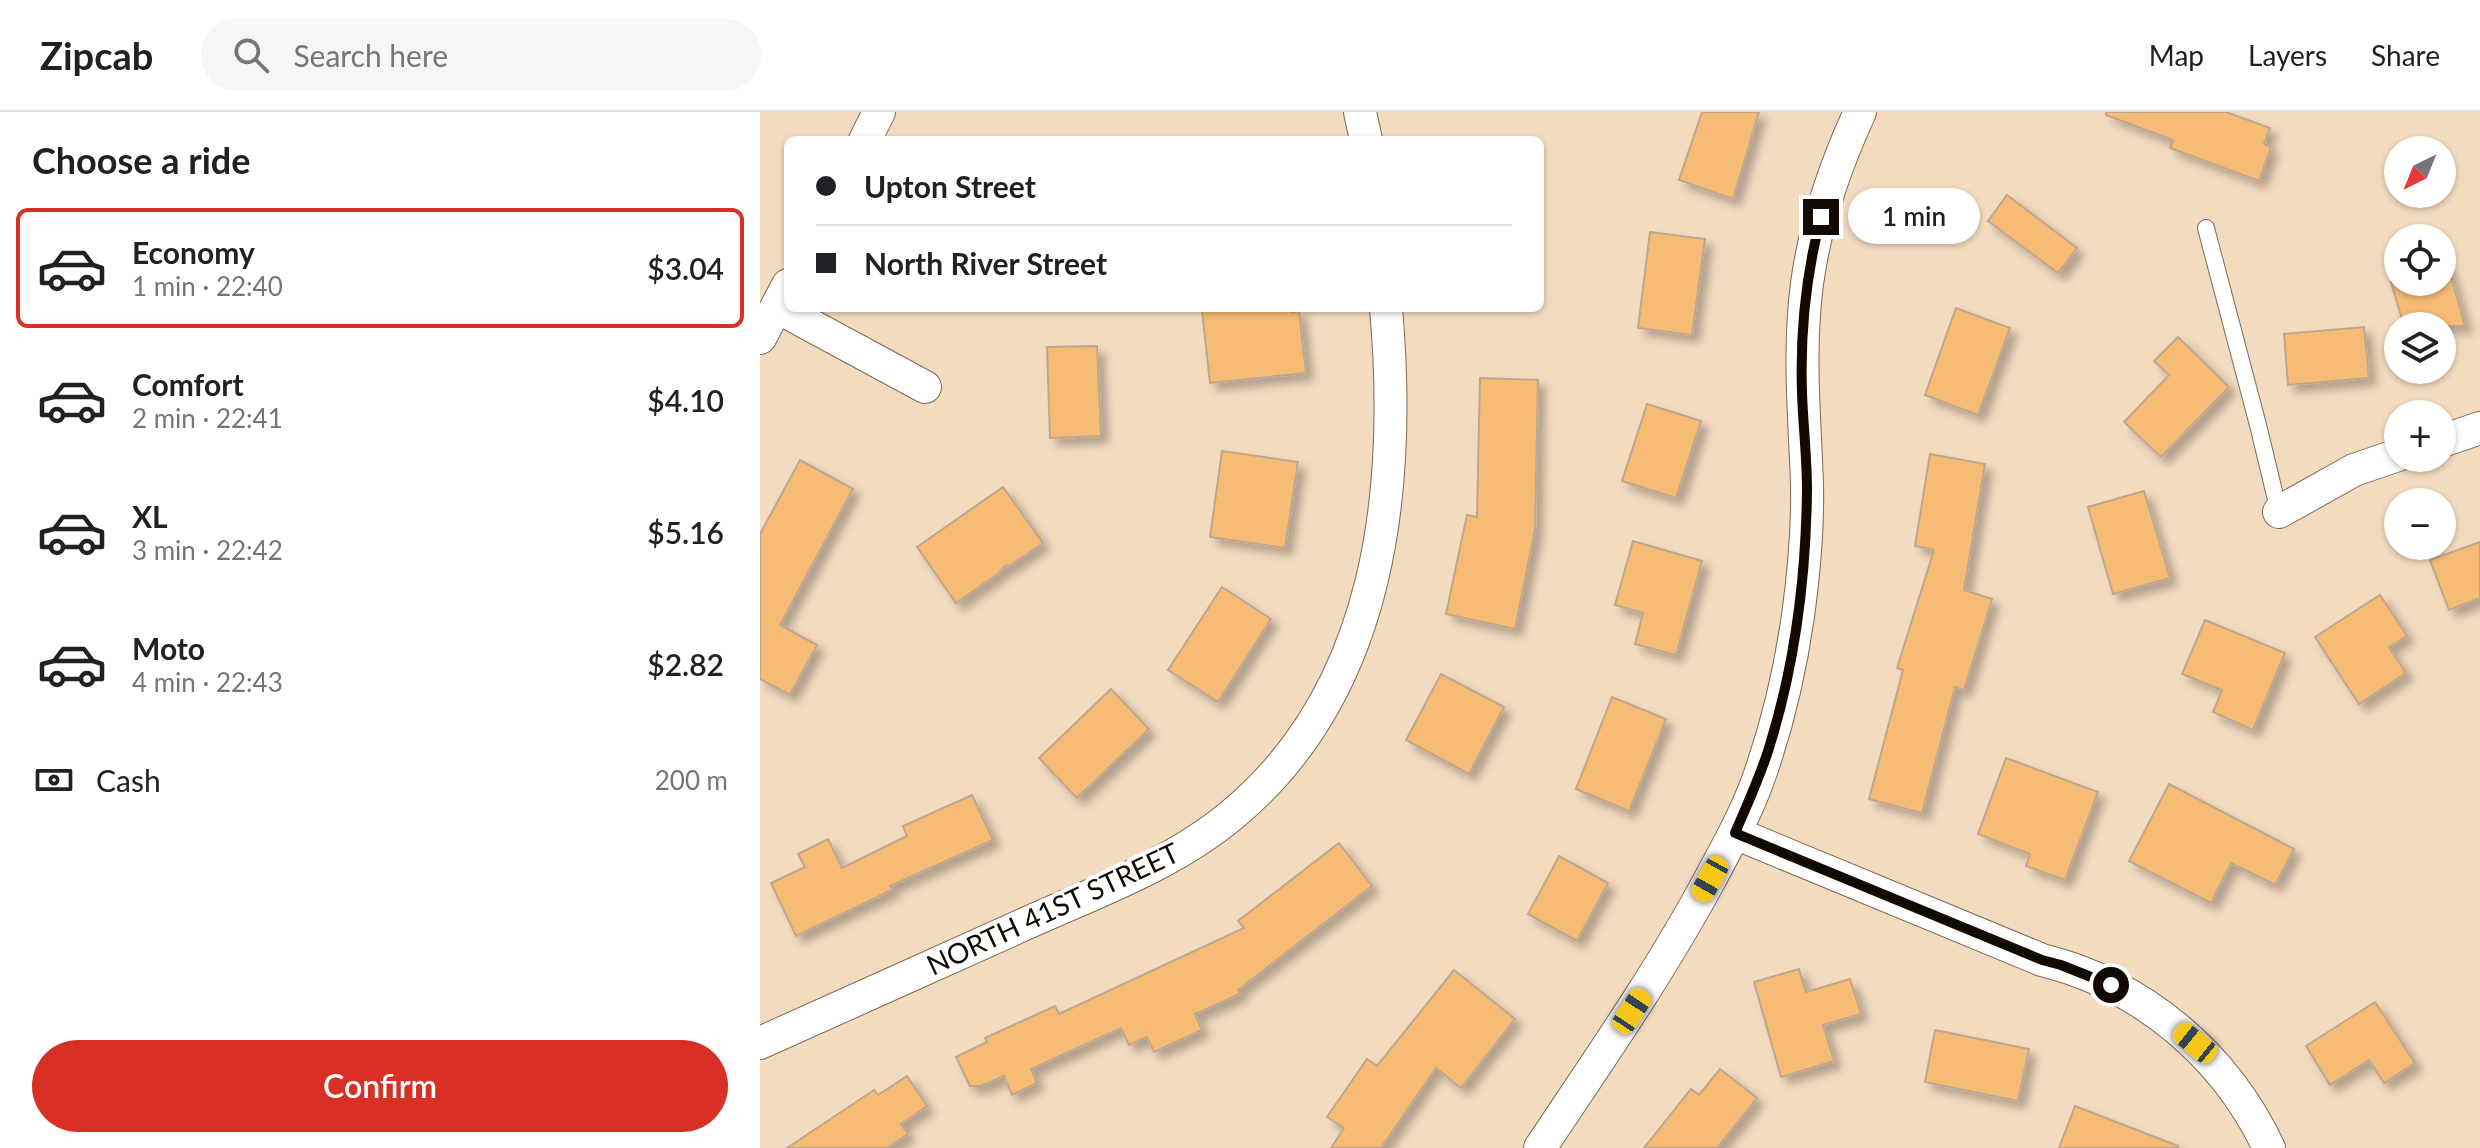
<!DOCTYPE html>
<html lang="en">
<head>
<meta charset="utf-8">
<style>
	body { margin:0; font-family:Lato,sans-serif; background:#f6f6f6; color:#202124; height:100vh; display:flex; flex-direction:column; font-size:30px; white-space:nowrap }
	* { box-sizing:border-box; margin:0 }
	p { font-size:26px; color:#757577 }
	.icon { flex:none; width:44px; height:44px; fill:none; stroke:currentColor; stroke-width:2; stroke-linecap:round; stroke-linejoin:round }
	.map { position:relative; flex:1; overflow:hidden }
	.details { display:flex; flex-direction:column; background:#fff; width:760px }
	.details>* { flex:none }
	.top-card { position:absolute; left:24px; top:24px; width:760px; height:176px; border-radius:12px; box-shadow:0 2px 6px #0004; display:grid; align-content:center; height:176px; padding:0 32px; background:#fff }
	.needle { width:52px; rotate:223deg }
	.fabs { position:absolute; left:1624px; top:24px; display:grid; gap:16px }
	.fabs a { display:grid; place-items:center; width:72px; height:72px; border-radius:50%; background:#fff; box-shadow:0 2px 6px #0004; font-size:40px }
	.end { position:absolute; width:36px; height:36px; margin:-18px; border:10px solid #110a03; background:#fff; box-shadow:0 0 0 4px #fff }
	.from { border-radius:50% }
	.bubble { position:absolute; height:56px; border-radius:28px; background:#fff; box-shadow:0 2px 6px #0004; font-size:26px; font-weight:600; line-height:56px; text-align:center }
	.car { position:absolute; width:24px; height:48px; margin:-24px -12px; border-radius:10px; box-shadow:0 0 6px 2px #0007; background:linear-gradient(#f5c518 24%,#345 0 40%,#f5c518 0 76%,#345 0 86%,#f5c518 0) }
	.top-card b { display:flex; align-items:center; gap:28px; height:76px; font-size:30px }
	.top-card b+b { border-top:2px solid #e0e0e0 }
	.top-card i { width:20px; height:20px; background:#202124 }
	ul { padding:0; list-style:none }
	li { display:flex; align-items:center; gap:24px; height:120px; margin:0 16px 12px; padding:0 16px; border:4px solid transparent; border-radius:12px }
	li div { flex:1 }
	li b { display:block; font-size:30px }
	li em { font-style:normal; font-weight:600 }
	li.selected { border-color:#d93025 }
	li>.icon { width:72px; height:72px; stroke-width:1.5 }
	h2 { padding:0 32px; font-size:36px; line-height:96px }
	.pay { display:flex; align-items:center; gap:20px; height:88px; padding:0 32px; font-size:30px }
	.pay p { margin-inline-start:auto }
	.primary-button { display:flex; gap:16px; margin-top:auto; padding:16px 32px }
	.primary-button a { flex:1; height:92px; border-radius:48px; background:#d93025; color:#fff; font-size:32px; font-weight:600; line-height:92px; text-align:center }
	header { display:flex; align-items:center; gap:48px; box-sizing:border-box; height:112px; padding:0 40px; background:#fff; border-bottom:2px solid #e0e0e0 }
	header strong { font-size:38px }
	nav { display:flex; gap:44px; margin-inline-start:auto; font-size:28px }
	.search { width:560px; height:72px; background:#f6f6f6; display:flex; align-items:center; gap:20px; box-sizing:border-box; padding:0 28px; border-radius:44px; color:#757577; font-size:30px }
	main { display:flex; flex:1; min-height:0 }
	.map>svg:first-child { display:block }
	.building { fill:#f6bb74; stroke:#bea78d; stroke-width:2; filter:url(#shadow) }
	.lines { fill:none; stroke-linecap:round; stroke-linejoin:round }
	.lane-casing { stroke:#7e6850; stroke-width:18 }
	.street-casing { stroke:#7e6850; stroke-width:34 }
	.lane { stroke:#fff; stroke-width:16 }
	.street { stroke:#fff; stroke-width:32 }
	.route { stroke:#110a03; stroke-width:10 }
	.labels { text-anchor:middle; stroke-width:8; stroke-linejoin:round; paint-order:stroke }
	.street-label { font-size:28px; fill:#110a03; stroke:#fff }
</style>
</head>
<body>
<header>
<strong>Zipcab</strong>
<div class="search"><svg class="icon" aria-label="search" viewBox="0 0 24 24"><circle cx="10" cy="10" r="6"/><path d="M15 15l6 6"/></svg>Search here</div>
<nav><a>Map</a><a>Layers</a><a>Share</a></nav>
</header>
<main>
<section class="details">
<h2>Choose a ride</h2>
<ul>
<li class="selected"><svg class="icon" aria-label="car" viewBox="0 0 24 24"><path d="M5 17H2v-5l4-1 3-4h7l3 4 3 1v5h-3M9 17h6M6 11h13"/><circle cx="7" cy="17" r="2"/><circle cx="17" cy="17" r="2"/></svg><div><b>Economy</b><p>1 min · 22:40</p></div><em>$3.04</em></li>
<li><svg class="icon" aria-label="car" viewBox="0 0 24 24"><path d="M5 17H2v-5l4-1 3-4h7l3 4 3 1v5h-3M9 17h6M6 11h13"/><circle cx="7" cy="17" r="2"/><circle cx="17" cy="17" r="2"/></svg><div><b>Comfort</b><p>2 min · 22:41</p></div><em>$4.10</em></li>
<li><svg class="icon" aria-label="car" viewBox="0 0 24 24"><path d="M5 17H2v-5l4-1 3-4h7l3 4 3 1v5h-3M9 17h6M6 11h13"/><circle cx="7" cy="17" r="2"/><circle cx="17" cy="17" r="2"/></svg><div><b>XL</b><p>3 min · 22:42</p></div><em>$5.16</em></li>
<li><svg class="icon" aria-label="car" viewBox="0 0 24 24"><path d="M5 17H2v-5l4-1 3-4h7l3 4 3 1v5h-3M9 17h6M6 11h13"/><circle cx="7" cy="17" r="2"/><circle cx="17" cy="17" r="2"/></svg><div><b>Moto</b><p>4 min · 22:43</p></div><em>$2.82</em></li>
</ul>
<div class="pay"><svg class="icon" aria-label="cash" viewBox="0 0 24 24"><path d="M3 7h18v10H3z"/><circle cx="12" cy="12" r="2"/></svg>Cash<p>200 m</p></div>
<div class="primary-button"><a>Confirm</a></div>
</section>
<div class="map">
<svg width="1720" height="1036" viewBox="0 0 1720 1036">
	<defs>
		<filter id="shadow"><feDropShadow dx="7" dy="7" stdDeviation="4" flood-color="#0004"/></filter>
	</defs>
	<rect width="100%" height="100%" fill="#f3dbc0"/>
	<!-- building -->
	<g class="building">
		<polygon points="942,0 999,0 973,87 919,68"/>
		<polygon points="1346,0 1466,0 1510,16 1504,32 1511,35 1499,69 1410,36 1413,28 1346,3"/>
		<polygon points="1247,83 1317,136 1298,161 1228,109"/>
		<polygon points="890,120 945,127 932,223 878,216"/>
		<polygon points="1688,154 1705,214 1644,214 1631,170 1638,168 1638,170 1682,170 1682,155"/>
		<polygon points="464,196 532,196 532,200 539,199 546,261 450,271 442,198"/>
		<polygon points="1196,196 1250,216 1218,303 1165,283"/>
		<polygon points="1604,215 1609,266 1528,273 1524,222"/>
		<polygon points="1418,225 1469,275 1401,345 1364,310 1409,263 1394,249"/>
		<polygon points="337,234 341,324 290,326 287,235"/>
		<polygon points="720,266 778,268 775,418 755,517 686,502 707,403 717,405"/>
		<polygon points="887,292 941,309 916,386 862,369"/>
		<polygon points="462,339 538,350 525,436 450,425"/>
		<polygon points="1170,342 1225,352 1204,478 1232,487 1204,578 1195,575 1162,701 1109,687 1143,558 1137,556 1174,438 1155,434"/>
		<polygon points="40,348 93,377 20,513 57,533 30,583 0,567 0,422"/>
		<polygon points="243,375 283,431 248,455 246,453 239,461 196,491 157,435"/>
		<polygon points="1384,379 1410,466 1353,482 1328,395"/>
		<polygon points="873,429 942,449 916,543 875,532 883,501 855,493"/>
		<polygon points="1720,430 1720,486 1689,498 1670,448"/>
		<polygon points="462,475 511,507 458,590 408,558"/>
		<polygon points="1620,483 1647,524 1629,535 1646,561 1599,592 1555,525"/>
		<polygon points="1445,508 1525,541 1493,618 1453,600 1462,578 1422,562"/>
		<polygon points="681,562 744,595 709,662 646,628"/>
		<polygon points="351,577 389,617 317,686 279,646"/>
		<polygon points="852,585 906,607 869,699 816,677"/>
		<polygon points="1246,646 1338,680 1305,768 1266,754 1270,742 1218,722"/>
		<polygon points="1409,672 1534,737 1515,773 1471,751 1451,791 1369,749"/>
		<polygon points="212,683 233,728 130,774 132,778 36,824 11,771 45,755 38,742 68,727 82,756 147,724 143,714"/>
		<polygon points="579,731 612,774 478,878 480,882 435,902 442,918 394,940 387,925 369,933 361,916 271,957 277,971 252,983 244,964 221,974 210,974 196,945 227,930 225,926 295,894 299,902 484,816 478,809"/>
		<polygon points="799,744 848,771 817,829 768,802"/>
		<polygon points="1039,857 1046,880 1090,867 1101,902 1063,913 1074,949 1021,965 994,870"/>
		<polygon points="694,858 755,907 701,976 676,956 621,1036 571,1036 584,1016 567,1005 607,947 617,954"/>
		<polygon points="1615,890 1655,951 1624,971 1609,948 1570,973 1546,934"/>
		<polygon points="1175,918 1269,937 1258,989 1165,970"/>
		<polygon points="960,957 997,986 957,1036 884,1036 931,977 939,983"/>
		<polygon points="147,964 167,994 141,1012 148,1022 127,1036 27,1036 114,978 118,983"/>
		<polygon points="1315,994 1418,1034 1418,1036 1299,1036"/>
	</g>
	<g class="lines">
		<!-- lane casing -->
		<g class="lane-casing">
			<polyline id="lane" points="1446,116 1498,313 1519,400"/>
		</g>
		<!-- street casing -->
		<g class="street-casing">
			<g id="street">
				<polyline points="600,0 606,28"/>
				<polyline points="105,28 119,0"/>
				<polyline points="17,195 165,275"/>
				<polyline points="0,226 28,173"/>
				<polyline points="1682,329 1720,316"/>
				<polyline points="1519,400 1594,358 1638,343"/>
				<path d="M975,721L1282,848C1383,873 1465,943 1509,1036"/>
				<path d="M0,931C92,890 184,848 276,807C344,777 416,750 473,702C622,578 642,377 626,196"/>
				<path d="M780,1036C838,949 898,863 948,771C966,737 985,704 998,668C1017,615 1030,560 1038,504C1044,460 1048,416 1047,372C1045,315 1040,259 1044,203C1048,133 1071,63 1100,0"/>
			</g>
		</g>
		<!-- lane -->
		<use href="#lane" class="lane"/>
		<!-- street -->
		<use href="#street" class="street"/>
	</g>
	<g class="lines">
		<!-- route -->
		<path class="route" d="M1061,105C1046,162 1040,221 1042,280C1043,313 1047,345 1047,378C1046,465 1035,553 1009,636C1000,665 987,693 975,721L1282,848L1301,853L1351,873"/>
	</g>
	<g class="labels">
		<!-- street labels -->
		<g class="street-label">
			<text transform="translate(293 797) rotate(-25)" y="10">NORTH 41ST STREET</text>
		</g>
	</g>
</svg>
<div class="fabs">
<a><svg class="needle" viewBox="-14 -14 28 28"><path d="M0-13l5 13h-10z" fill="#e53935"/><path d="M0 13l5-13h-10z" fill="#757577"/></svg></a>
<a><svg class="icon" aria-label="locate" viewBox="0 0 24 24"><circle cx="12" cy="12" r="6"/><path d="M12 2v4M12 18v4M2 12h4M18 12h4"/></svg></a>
<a><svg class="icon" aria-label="layers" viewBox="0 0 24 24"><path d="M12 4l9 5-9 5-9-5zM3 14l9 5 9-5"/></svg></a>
<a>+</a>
<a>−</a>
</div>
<i class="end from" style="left:1351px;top:873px"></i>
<i class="end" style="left:1061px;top:105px"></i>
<div class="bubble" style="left:1088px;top:76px;width:132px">1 min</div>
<i class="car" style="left:950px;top:767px;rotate:209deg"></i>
<i class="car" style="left:872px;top:899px;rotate:33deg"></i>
<i class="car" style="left:1435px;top:931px;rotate:309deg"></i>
<div class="top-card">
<b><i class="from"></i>Upton Street</b>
<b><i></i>North River Street</b>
</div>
</div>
</main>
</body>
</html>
